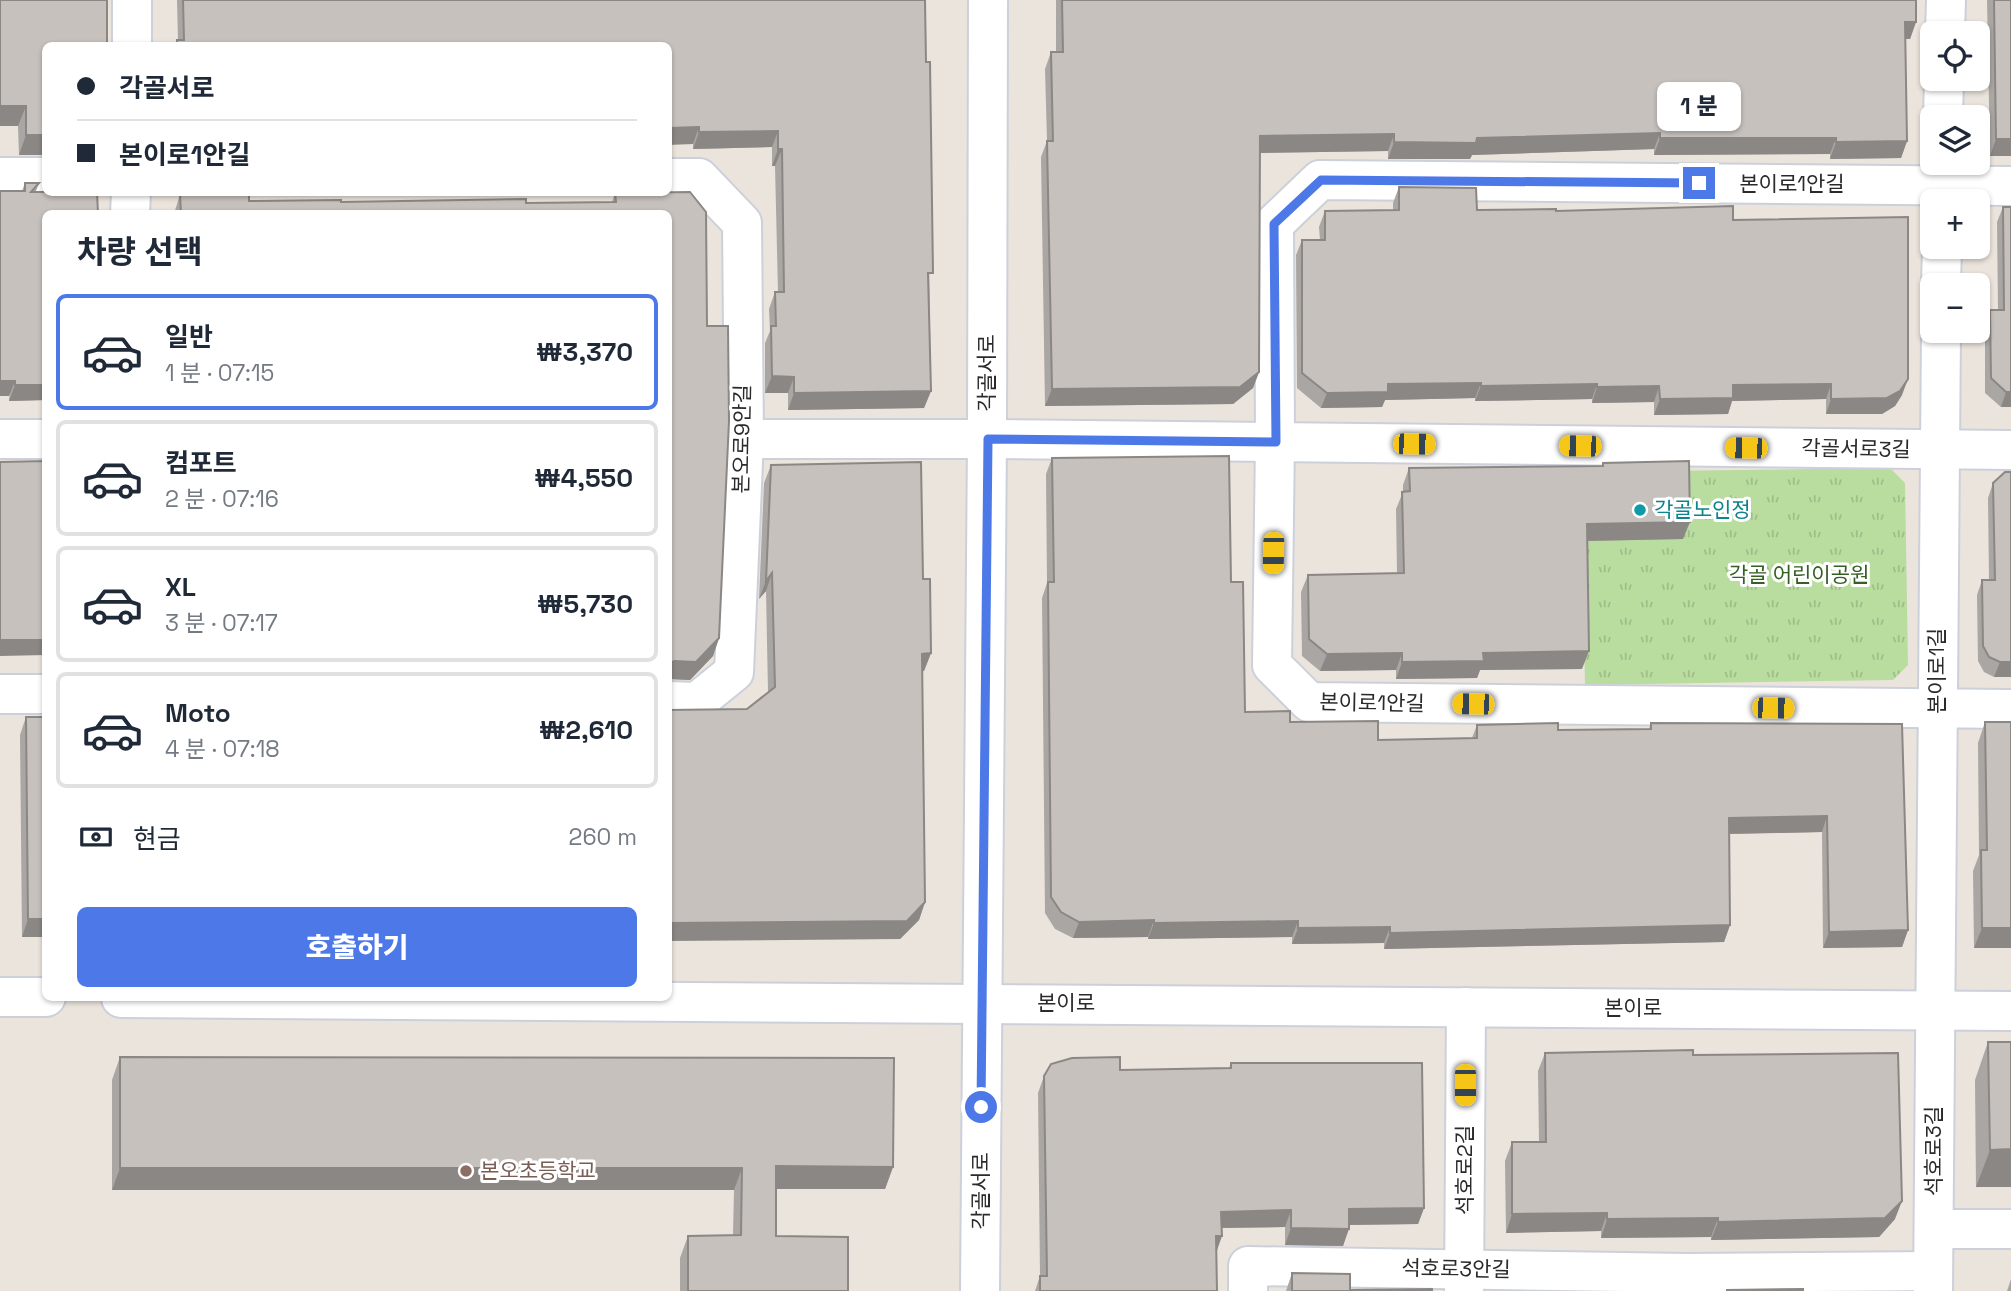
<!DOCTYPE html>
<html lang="ko">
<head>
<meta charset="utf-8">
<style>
	body { margin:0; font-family:"Space Grotesk","Noto Sans KR",sans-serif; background:#f6f6f7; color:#1f2937; height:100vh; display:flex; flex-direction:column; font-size:26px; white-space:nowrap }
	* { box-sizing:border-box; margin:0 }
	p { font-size:23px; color:#747a83 }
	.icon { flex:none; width:38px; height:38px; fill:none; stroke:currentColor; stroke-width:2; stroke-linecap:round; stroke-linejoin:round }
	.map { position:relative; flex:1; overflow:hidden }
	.details { position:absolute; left:42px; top:210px; width:630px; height:791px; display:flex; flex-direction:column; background:#fff; border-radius:10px; box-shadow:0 2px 5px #0004 }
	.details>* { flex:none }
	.banner { position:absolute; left:42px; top:42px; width:630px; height:154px; border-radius:10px; box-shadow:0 2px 5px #0004; display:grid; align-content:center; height:154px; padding:0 35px; background:#fff }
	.tools { position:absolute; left:1920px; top:21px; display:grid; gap:14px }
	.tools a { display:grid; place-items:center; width:70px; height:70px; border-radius:10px; background:#fff; box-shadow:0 2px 5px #0004; font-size:35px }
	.end { position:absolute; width:32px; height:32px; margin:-16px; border:9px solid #4d78e8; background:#fff; box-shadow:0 0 0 4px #fff }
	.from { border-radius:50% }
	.bubble { position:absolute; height:49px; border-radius:10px; background:#fff; box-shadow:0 2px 5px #0004; font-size:23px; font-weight:800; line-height:49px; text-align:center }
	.car { position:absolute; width:21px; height:42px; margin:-21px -10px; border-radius:9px; box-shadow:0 0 5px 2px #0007; background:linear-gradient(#f5c518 24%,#345 0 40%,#f5c518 0 76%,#345 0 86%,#f5c518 0) }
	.banner b { display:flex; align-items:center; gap:24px; height:66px; font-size:26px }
	.banner b+b { border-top:2px solid #e0e1e3 }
	.banner i { width:18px; height:18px; background:#1f2937 }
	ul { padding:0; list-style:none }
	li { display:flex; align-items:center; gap:21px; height:116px; margin:0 14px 10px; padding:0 21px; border:4px solid #e0e1e3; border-radius:10px }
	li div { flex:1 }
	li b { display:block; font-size:26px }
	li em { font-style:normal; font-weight:800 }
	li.active { border-color:#4d78e8 }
	li>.icon { width:63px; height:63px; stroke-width:1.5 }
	h2 { padding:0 35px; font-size:32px; line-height:84px }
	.pay { display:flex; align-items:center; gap:18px; height:77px; padding:0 35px; font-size:26px }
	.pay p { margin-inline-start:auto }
	.cta { display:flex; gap:14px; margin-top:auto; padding:14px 35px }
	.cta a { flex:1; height:80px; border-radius:10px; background:#4d78e8; color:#fff; font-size:28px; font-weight:800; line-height:80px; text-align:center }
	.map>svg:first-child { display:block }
	.park { fill:url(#park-tufts) }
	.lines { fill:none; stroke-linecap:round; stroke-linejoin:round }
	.street-casing { stroke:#ccd0da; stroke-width:42 }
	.secondary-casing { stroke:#ccd0da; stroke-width:42 }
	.street { stroke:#fff; stroke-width:38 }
	.secondary { stroke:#fff; stroke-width:38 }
	.wall { fill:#aaa6a3 }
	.shaded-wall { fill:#8b8784 }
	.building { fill:#c6c1bd; stroke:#8b8784; stroke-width:2 }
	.route { stroke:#4d78e8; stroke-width:9 }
	.culture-dot { fill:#0f9aa8; stroke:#fff; stroke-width:2.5 }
	.education-dot { fill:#8d6e63; stroke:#fff; stroke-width:2.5 }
	.labels { text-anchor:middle; stroke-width:6; stroke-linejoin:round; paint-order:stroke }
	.street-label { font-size:21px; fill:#2a2a2a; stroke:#fff }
	.culture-label { font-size:21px; fill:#0d838f; stroke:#fff; text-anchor:start }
	.park-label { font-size:21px; fill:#346021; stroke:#fff }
	.education-label { font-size:21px; fill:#785e54; stroke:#fff; text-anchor:start }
</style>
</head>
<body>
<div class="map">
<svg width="2011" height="1291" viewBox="0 0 2011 1291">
	<defs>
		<pattern id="park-tufts" width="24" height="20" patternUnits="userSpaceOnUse" patternTransform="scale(1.75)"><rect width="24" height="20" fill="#b9dc9f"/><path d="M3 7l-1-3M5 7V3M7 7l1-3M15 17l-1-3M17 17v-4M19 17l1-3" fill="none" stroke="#9fbd89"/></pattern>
	</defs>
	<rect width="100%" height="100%" fill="#ebe4dd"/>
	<!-- park -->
	<polygon class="park" points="1890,468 1905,483 1908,665 1893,680 1585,685 1581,472"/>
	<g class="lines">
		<!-- street casing -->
		<g class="street-casing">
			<g id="street">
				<polyline points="1945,33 1946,0"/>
				<polyline points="132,46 132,0"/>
				<polyline points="1943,117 1944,79"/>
				<polyline points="0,177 46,177"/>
				<polyline points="668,178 699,178 742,223 744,439 734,672 697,702 668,701"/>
				<polyline points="2011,186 1320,180 1274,224 1275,442 1272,665 1309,702 2011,709"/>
				<polyline points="130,214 131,192"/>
				<polyline points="1941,285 1942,247"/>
				<polyline points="0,439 46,439"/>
				<polyline points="744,439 987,439 2011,450"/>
				<polyline points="0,694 46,694"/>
				<polyline points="0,997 46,997"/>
				<polyline points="121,998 2011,1011"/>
				<polyline points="1934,1229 2011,1229"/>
				<polyline points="1248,1291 1248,1266 1688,1273 1933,1271"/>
				<polyline points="1464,1291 1466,1007"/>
				<polyline points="1933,1291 1941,331"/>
			</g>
		</g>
		<!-- secondary casing -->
		<g class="secondary-casing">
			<polyline id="secondary" points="980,1291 987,439 988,0"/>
		</g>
		<!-- street -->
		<use href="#street" class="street"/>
		<!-- secondary -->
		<use href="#secondary" class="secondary"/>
	</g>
	<!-- wall -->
	<g class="wall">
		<polygon points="0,0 46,46 46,155 19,155 18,126 0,126"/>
		<polygon points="177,0 925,0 931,391 924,408 788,410 788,393 765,393 765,343 770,331 769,309 775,292 778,292 775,166 772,166 772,147 693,149 693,144 668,46 175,46 177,40 178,40"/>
		<polygon points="1056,0 1916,0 1916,22 1910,39 1905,39 1907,141 1901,158 1830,159 1830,154 1654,155 1654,149 1472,155 1470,159 1388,159 1388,151 1260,153 1259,372 1253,388 1233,404 1045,406 1041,157 1047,141 1045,69 1051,52 1056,52"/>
		<polygon points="1987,0 2011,0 2011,156 1990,156"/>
		<polygon points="25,183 39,183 36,191 46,400 9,401 22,191"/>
		<polygon points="1399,187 1477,210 1556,211 1733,220 1902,395 1895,406 1882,414 1826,414 1826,399 1732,401 1728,414 1654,415 1654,402 1592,403 1592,399 1475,401 1475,398 1385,400 1382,407 1321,408 1297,388 1296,255 1302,240 1320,240 1319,227 1325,211 1393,210 1393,203"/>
		<polygon points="690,192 706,212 707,326 728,326 729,421 719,638 713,656 690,680 669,679 668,214 174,214 180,194 249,193 249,201 341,200 341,202 526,199 526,203 612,202 615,193"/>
		<polygon points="2003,207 2011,407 2001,407 1985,393 1985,326 1990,310 1998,310 1997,222"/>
		<polygon points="1052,458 1231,582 1245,712 1378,740 1472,738 1477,725 1558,730 1649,729 1651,723 1902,724 1908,930 1902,947 1823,948 1822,832 1729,834 1730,925 1724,942 1384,949 1384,943 1292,944 1292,937 1148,939 1148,937 1073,938 1055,929 1045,913 1042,598 1047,583 1046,474"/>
		<polygon points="1603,463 1683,539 1587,541 1582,669 1480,670 1477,678 1396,679 1396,670 1320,671 1302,656 1301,592 1308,575 1397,573 1396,509 1403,492 1403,485 1409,468 1602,466"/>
		<polygon points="771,465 923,579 931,653 924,671 922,671 925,902 919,920 900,939 747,709 768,692 766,591 759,599 764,483"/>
		<polygon points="1993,483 2011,677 1994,677 1984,672 1978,661 1977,595 1982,580 1989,580 1988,498"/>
		<polygon points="26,717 46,717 46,937 22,937 20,735"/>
		<polygon points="1985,722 2011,722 2011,948 1974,948 1973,871 1979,855 1978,743"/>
		<polygon points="1988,1042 2011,1187 1976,1187 1975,1080"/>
		<polygon points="1545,1053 1693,1055 1895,1219 1879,1237 1711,1240 1711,1237 1601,1238 1601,1231 1506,1233 1505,1161 1512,1142 1539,1142 1538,1071"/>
		<polygon points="120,1057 893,1167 885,1189 776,1189 776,1236 848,1291 680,1291 680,1258 688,1236 733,1235 734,1190 112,1190 112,1080"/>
		<polygon points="1231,1063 1424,1208 1418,1224 1349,1225 1343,1246 1285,1245 1285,1227 1222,1228 1217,1250 1217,1291 1035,1291 1040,1276 1038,1093 1044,1076 1120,1070 1229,1068"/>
		<polygon points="1292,1273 1350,1290 1432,1291 1286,1291"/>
		<polygon points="2011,1279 2011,1291 2007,1291"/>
	</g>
	<!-- shaded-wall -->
	<g class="shaded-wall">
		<polygon points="1905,22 1916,22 1910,39 1899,39"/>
		<polygon points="0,106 26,106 18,126 0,126"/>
		<polygon points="699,127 693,144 668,145 668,128"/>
		<polygon points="778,131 772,147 693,149 699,132"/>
		<polygon points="1660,133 1654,149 1472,155 1470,159 1388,159 1394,142 1477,138"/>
		<polygon points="1394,134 1388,151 1254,153 1260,136"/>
		<polygon points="26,135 46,135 46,155 19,155"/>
		<polygon points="1660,138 1836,138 1830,154 1654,155"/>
		<polygon points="1996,139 2011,139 2011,156 1990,156"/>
		<polygon points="1907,141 1901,158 1830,159 1836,142"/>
		<polygon points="778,149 782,149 775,166 772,166"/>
		<polygon points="1259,372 1253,388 1233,404 1045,406 1052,389"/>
		<polygon points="772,376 794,377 788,393 765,393"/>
		<polygon points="1908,379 1902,395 1895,406 1882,414 1826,414 1831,399"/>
		<polygon points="0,381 15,381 9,396 0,396"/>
		<polygon points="1481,383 1475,398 1385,400 1382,407 1321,408 1327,393 1388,384"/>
		<polygon points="1597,384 1592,399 1475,401 1481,386"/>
		<polygon points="1831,384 1826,399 1732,401 1728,414 1654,415 1660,399 1733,385"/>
		<polygon points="15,385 46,385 46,400 9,401"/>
		<polygon points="1659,386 1654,402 1592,403 1597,387"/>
		<polygon points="931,391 924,408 788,410 794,393"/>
		<polygon points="2006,392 2011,392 2011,407 2001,407"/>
		<polygon points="1690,522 1683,539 1581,541 1587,524"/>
		<polygon points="772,573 766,591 759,599 766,581"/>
		<polygon points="719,638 713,656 690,680 669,679 668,663"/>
		<polygon points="0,640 46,640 46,655 0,656"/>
		<polygon points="1589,651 1582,669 1480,670 1477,678 1396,679 1402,662 1483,653"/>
		<polygon points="931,653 924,671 915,671 922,654"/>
		<polygon points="1402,653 1396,670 1320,671 1327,654"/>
		<polygon points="2000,662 2011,662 2011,677 1994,677"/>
		<polygon points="1827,816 1822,832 1723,834 1729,818"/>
		<polygon points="925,902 919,920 900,939 668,941 668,923"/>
		<polygon points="28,919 46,919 46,937 22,937"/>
		<polygon points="1154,920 1148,937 1073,938 1079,922"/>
		<polygon points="1298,921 1292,937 1148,939 1154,923"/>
		<polygon points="1730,925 1724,942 1384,949 1390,933"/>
		<polygon points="1390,927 1384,943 1292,944 1298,928"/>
		<polygon points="1982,928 2011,928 2011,948 1974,948"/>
		<polygon points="1908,930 1902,947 1823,948 1829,932"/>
		<polygon points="2011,1149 2011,1187 1976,1187 1990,1150"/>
		<polygon points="776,1166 893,1167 885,1189 768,1189"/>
		<polygon points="120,1168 742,1168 734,1190 112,1190"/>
		<polygon points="1902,1201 1895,1219 1879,1237 1711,1240 1718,1222"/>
		<polygon points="1424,1208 1418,1224 1343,1225 1349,1209"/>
		<polygon points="1291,1210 1285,1227 1215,1228 1221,1212"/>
		<polygon points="1607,1213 1601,1231 1506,1233 1512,1214"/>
		<polygon points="1718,1218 1711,1237 1601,1238 1607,1219"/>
		<polygon points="1291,1228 1349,1229 1343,1246 1285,1245"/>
		<polygon points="1216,1236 1222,1236 1216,1253"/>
	</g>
	<!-- building -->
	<g class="building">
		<polygon points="0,0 107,0 107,46 46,46 46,135 26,135 26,106 0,106"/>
		<polygon points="183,0 925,0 926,62 930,62 933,273 928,273 931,391 794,393 794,377 772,376 771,326 776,326 775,292 784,292 782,149 778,149 778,131 699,132 699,127 668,128 668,46 177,46 177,40 184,40"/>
		<polygon points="1062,0 1916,0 1916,22 1905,22 1907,141 1836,142 1836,138 1660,138 1660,133 1477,138 1476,143 1394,142 1394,134 1260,136 1259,372 1240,387 1052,389 1047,141 1053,141 1051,52 1063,52"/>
		<polygon points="1994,0 2011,0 2011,139 1996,139"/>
		<polygon points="25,183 39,183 31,192 97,192 98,214 46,214 46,385 15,385 15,381 0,381 0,191 25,191"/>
		<polygon points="1399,187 1476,188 1477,210 1556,209 1556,211 1733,206 1733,220 1908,217 1908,379 1900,391 1887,398 1831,399 1831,384 1733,385 1733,398 1660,399 1659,386 1597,387 1597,384 1481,386 1481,383 1388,384 1388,392 1327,393 1302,373 1302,240 1325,240 1325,211 1399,210"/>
		<polygon points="690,192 706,212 707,326 728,326 729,421 719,638 696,662 675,661 668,663 668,214 181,214 180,194 249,193 249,201 341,200 341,202 526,199 526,203 616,202 615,193"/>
		<polygon points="2003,207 2011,207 2011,392 2006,392 1991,378 1990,310 2004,310"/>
		<polygon points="1229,456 1231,582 1243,582 1245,712 1290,711 1290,722 1378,721 1378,740 1477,738 1477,725 1558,723 1558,730 1651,729 1651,723 1902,724 1908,930 1829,932 1827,816 1729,818 1730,925 1390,933 1390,927 1298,928 1298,921 1154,923 1154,920 1079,922 1061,912 1051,897 1048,582 1054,582 1052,458"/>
		<polygon points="46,461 46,640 0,640 0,462"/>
		<polygon points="1689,461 1690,522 1587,524 1589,651 1483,653 1484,661 1402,662 1402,653 1327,654 1309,639 1308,575 1404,573 1402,492 1410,491 1409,468 1603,466 1603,463"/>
		<polygon points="921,462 923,579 930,579 931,653 922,654 925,902 907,921 668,923 668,710 747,709 775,687 772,573 766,581 771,465"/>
		<polygon points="2005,472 2011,472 2011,662 2000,662 1989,657 1983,646 1982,580 1995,580 1993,483"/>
		<polygon points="26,717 46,717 46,919 28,919"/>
		<polygon points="1985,722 2011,722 2011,928 1982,928 1981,850 1987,850"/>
		<polygon points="1988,1042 2011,1042 2011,1149 1990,1150"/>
		<polygon points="1693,1050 1693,1055 1898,1053 1902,1201 1885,1218 1718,1222 1718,1218 1607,1219 1607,1213 1512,1214 1512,1142 1546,1142 1545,1053"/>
		<polygon points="120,1057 894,1058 893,1167 776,1166 776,1236 848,1237 848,1291 688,1291 688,1236 741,1235 742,1168 120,1168"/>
		<polygon points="1120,1057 1120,1070 1231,1068 1231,1063 1422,1063 1424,1208 1349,1209 1349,1229 1291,1228 1291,1210 1221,1212 1222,1236 1216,1236 1217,1291 1040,1291 1040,1276 1047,1276 1044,1076 1051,1064 1072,1058"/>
		<polygon points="1292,1273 1350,1274 1350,1290 1432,1289 1432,1291 1292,1291"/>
		<polygon points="1803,1289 1803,1291 1727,1291 1727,1290"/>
	</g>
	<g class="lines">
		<!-- route -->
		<polyline class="route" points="981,1107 988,439 1276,442 1274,224 1321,180 1699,183"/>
	</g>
	<!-- markers -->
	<circle class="culture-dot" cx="1640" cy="510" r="7"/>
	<circle class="education-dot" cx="466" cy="1171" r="7"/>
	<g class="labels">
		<!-- street labels -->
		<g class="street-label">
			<text x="1792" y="191">본이로1안길</text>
			<text transform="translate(987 373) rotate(-90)" y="7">각골서로</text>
			<text transform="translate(742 439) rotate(-89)" y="7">본오로9안길</text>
			<text transform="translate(1856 449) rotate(1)" y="7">각골서로3길</text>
			<text transform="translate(1937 671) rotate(-90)" y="7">본이로1길</text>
			<text transform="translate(1372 703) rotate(1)" y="7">본이로1안길</text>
			<text x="1066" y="1010">본이로</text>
			<text x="1633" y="1015">본이로</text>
			<text transform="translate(1934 1151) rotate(-90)" y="7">석호로3길</text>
			<text transform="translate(1465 1170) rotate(-90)" y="7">석호로2길</text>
			<text transform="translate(981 1191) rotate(-90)" y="7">각골서로</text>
			<text transform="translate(1456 1269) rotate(1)" y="7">석호로3안길</text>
		</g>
		<!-- culture labels -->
		<g class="culture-label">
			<text x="1654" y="517">각골노인정</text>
		</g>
		<!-- park labels -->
		<g class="park-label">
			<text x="1799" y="582">각골 어린이공원</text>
		</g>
		<!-- education labels -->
		<g class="education-label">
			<text x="480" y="1178">본오초등학교</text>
		</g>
	</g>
</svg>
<div class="tools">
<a><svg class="icon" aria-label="locate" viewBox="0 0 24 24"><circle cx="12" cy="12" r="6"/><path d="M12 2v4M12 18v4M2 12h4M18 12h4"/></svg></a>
<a><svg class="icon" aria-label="layers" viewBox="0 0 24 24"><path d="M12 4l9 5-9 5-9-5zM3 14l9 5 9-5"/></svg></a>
<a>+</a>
<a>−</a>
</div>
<i class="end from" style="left:981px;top:1107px"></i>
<i class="end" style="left:1699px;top:183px"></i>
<div class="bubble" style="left:1657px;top:82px;width:84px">1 분</div>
<i class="car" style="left:1414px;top:444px;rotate:91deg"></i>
<i class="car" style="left:1580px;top:446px;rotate:271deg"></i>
<i class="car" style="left:1746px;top:448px;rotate:271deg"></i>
<i class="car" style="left:1273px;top:553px;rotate:181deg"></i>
<i class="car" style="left:1473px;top:704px;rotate:271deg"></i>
<i class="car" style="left:1773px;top:708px;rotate:91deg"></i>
<i class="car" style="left:1465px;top:1085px;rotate:180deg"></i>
<div class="banner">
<b><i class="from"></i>각골서로</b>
<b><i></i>본이로1안길</b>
</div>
<section class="details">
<h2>차량 선택</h2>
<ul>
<li class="active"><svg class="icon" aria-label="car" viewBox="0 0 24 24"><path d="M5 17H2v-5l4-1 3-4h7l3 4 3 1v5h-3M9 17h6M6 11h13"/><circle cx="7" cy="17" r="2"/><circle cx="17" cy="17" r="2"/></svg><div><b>일반</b><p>1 분 · 07:15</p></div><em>₩3,370</em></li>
<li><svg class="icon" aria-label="car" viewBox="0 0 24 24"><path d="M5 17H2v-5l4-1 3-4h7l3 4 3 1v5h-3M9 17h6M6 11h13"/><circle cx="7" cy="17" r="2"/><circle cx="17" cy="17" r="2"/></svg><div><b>컴포트</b><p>2 분 · 07:16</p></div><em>₩4,550</em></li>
<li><svg class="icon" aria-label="car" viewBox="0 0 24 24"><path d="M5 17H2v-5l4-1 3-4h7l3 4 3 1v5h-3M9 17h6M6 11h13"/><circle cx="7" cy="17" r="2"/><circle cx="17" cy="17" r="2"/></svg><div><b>XL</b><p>3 분 · 07:17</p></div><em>₩5,730</em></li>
<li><svg class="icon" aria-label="car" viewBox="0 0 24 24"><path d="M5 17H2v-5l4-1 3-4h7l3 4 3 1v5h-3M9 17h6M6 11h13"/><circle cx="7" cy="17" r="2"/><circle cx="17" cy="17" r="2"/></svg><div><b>Moto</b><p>4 분 · 07:18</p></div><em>₩2,610</em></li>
</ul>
<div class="pay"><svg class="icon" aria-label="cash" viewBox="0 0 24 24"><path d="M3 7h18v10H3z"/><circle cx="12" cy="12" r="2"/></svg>현금<p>260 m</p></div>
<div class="cta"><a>호출하기</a></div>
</section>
</div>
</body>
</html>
